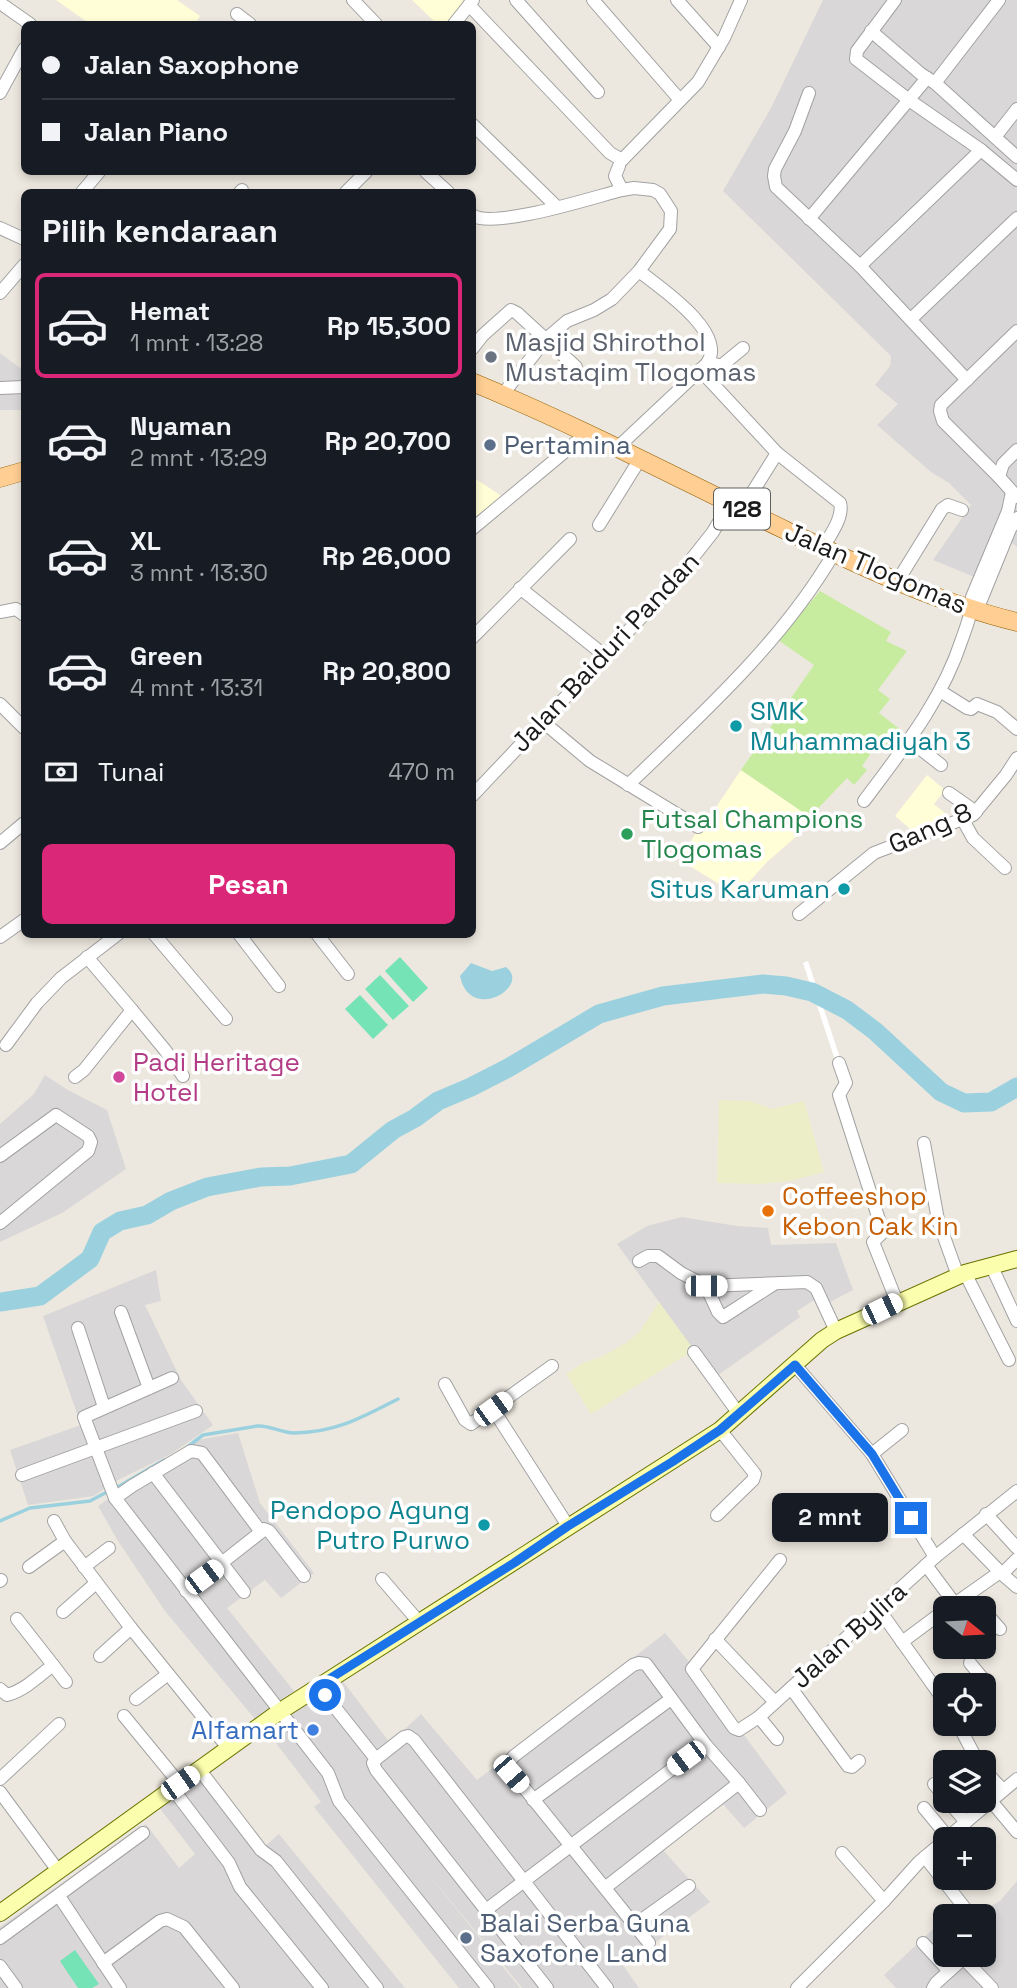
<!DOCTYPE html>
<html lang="id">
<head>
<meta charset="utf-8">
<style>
	body { margin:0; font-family:"Space Grotesk",sans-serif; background:#20242c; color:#f1f3f6; height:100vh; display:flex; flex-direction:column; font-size:26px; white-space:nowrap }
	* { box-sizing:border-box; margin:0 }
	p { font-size:23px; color:#9ea1a6 }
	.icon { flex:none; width:38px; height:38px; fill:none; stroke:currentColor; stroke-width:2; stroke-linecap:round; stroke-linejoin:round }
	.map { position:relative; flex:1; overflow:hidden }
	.side { position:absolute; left:21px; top:189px; width:455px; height:749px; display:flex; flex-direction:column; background:#171b24; border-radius:10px; box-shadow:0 4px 10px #0003 }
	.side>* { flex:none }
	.top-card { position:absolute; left:21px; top:21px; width:455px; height:154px; border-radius:10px; box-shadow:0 4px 10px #0003; display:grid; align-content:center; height:154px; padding:0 21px; background:#171b24 }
	.needle { width:46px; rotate:108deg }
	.buttons { position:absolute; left:933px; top:1596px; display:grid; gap:14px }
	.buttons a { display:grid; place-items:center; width:63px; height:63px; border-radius:10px; background:#171b24; box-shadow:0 4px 10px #0003; font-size:35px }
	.end { position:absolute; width:32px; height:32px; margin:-16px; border:9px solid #1a73e8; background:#fff; box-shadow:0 0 0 4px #fff }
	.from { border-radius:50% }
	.bubble { position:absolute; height:49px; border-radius:10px; background:#171b24; box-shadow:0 4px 10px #0003; font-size:23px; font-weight:700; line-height:49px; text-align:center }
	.car { position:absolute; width:21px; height:42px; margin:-21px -10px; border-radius:9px; box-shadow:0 0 5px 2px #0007; background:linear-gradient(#fff 24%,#345 0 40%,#fff 0 76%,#345 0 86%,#fff 0) }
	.top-card b { display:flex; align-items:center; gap:24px; height:66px; font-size:26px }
	.top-card b+b { border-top:2px solid #363941 }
	.top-card i { width:18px; height:18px; background:#f1f3f6 }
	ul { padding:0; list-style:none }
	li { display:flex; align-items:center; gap:21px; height:105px; margin:0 14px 10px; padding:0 7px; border:4px solid transparent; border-radius:10px }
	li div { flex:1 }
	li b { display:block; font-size:26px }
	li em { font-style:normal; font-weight:700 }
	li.selected { border-color:#db2777 }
	li>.icon { width:63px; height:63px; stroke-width:1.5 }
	h2 { padding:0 21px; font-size:32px; line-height:84px }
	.pay { display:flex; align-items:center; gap:18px; height:77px; padding:0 21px; font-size:26px }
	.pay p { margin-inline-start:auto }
	.cta { display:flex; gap:14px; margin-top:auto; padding:14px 21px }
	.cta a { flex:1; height:80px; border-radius:10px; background:#db2777; color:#fff; font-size:28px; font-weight:700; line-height:80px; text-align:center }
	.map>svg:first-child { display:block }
	.residential { fill:#d9d7d7 }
	.education { fill:#fffed6 }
	.farmland { fill:#eceec8 }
	.grass { fill:#c7eca0 }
	.pitch { fill:#76e3b7 }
	.water { fill:#9bd1df }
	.pier { fill:#fff }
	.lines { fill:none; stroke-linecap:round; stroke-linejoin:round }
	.stream { stroke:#9bd1df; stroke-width:3.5 }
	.river { stroke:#9bd1df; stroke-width:19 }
	.street-casing { stroke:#a2a2a2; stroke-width:14 }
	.secondary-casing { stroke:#697300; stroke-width:18 }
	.primary-casing { stroke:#915e00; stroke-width:19 }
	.street { stroke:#fff; stroke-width:12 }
	.secondary { stroke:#fbfeac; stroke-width:16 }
	.primary { stroke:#ffce92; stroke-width:18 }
	.route { stroke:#1a73e8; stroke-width:9 }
	.worship-dot { fill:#6b7280; stroke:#fff; stroke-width:2.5 }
	.service-dot { fill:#5c6f8a; stroke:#fff; stroke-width:2.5 }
	.culture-dot { fill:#0f9aa8; stroke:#fff; stroke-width:2.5 }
	.leisure-dot { fill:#2e9e5b; stroke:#fff; stroke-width:2.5 }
	.hotel-dot { fill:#d1479c; stroke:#fff; stroke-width:2.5 }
	.food-dot { fill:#e8710a; stroke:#fff; stroke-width:2.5 }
	.shop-dot { fill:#3f7fe0; stroke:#fff; stroke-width:2.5 }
	.labels { text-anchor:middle; stroke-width:7; stroke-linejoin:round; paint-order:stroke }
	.shield { fill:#fff; stroke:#5f5f5f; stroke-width:2 }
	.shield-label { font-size:24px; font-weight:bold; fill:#1b1b1b }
	.worship-label { font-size:26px; fill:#5b616d; stroke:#fff; text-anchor:start }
	.service-label { font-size:26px; fill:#4e5e75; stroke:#fff; text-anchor:start }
	.street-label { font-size:26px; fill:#1b1b1b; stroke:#fff }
	.culture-label { font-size:26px; fill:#0d838f; stroke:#fff; text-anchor:end }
	.leisure-label { font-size:26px; fill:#27864d; stroke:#fff; text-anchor:start }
	.hotel-label { font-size:26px; fill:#b23c85; stroke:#fff; text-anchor:start }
	.food-label { font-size:26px; fill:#c56008; stroke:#fff; text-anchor:start }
	.shop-label { font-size:26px; fill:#366cbe; stroke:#fff; text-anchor:end }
</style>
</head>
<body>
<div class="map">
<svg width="1017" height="1988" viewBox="0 0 1017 1988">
	<rect width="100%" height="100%" fill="#ede8df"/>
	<!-- residential -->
	<g class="residential">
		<polygon points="823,0 1017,0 1017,547 1011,542 994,585 933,560 971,505 949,483 931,472 877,425 898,404 875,385 890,366 891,356 723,191 771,108"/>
		<polygon points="0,353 24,371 24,410 0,410"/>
		<polygon points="45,1075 66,1089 107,1110 126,1169 62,1213 0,1242 0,1124 34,1094"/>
		<polygon points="682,1217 737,1226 768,1228 771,1245 836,1243 853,1290 830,1302 840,1324 828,1330 814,1300 797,1311 800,1317 714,1378 617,1244 647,1226"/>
		<polygon points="156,1270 161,1301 145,1305 181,1380 213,1425 171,1454 116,1481 119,1491 192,1446 197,1440 238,1433 260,1503 314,1573 281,1598 265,1580 227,1608 294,1691 255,1719 165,1611 118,1541 98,1506 108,1499 104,1489 94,1496 28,1505 10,1450 81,1425 43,1316"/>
		<polygon points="665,1633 695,1669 787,1793 744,1828 722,1803 663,1850 710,1902 653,1944 649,1951 630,1963 622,1964 639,1988 522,1988 417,1860 520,1988 459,1988 314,1807 321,1802 266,1730 338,1675 390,1743 421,1714 477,1780"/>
		<polygon points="197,1776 265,1846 279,1834 405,1988 0,1988 0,1927 146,1824 179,1868 195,1854 158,1806"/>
		<polygon points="923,1864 975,1915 1000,1901 1017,1881 1017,1988 896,1988 884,1975 945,1918 945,1955 984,1955 984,1916 947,1916 956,1907"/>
	</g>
	<!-- education -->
	<g class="education">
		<polygon points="56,0 177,0 200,16 195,24 90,24"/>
		<polygon points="412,0 469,0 451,24 437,24"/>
		<polygon points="473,477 503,497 473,521"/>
		<polygon points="741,770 810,817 798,835 767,862 737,895 680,860 697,831 703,821 706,822"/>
		<polygon points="927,775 945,790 934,804 952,819 915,833 895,816"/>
	</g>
	<!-- farmland -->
	<g class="farmland">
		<polygon points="719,1100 750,1101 772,1109 804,1101 824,1172 790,1181 758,1184 717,1183"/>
		<polygon points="659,1302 694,1350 591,1414 566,1374 583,1363 603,1356 626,1343 640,1331"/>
	</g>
	<!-- grass -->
	<polygon class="grass" points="820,591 891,632 886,641 907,651 878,690 890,699 879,713 901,730 892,742 879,752 874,749 862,766 867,770 854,785 847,778 810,817 741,770 814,665 778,640"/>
	<!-- pitch -->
	<g class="pitch">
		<polygon points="400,957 428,988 413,1002 385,971"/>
		<polygon points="380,975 409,1006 393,1020 365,989"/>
		<polygon points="360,995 388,1025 373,1039 345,1009"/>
		<polygon points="75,1950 99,1984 92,1988 78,1988 60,1961"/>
	</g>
	<!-- water -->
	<path class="water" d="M471,963L492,971L506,967C532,986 470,1024 460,976Z"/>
	<!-- pier -->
	<polygon class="pier" points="808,961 840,1058 835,1060 803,963"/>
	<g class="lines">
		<!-- stream -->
		<g class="stream">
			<path d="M186,1448L203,1435L257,1426C270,1425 281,1433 294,1433C335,1433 363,1417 398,1399"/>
			<polyline points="116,1488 164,1460"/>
			<polyline points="0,1521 30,1508 90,1501 109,1491"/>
		</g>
		<!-- river -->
		<polyline class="river" points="0,1302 40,1296 90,1259 102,1232 120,1221 147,1215 171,1201 207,1187 261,1177 290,1176 351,1164 393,1130 415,1118 438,1101 471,1087 508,1068 599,1014 663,996 763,984 786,986 812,992 847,1010 875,1031 941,1092 964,1103 991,1102 1017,1087"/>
		<!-- street casing -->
		<g class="street-casing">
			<g id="street">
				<polyline points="353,0 376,24"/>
				<polyline points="516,0 598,92"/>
				<polyline points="593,0 680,100"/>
				<polyline points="677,0 719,47"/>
				<polyline points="895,0 857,51 856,59 909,100 981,150 1017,180"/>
				<polyline points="0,3 30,24"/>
				<polyline points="469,5 610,153 622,160"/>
				<polyline points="237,14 250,24"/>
				<polyline points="454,24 473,0"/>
				<polyline points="871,31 921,74 935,83 1017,157"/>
				<polyline points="935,83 999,0"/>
				<polyline points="0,93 24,49"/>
				<polyline points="809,93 795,131 775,169 774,176 776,187 860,266 967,380"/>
				<polyline points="472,124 557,207"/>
				<polyline points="995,137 1017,109"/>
				<polyline points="622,160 698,82 724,38 741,0"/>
				<polyline points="426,172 448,192"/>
				<polyline points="82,192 99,172"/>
				<polyline points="240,192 242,190"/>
				<polyline points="346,192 366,172"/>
				<path d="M472,215C493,230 594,197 622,190"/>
				<polyline points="809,219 927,78"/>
				<polyline points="0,228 24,239"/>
				<polyline points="860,266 981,150"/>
				<polyline points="0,293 24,265"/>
				<polyline points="911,319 1017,218"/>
				<polyline points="472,349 483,335 511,310 517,313 576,367"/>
				<polyline points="708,362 721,366 743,348"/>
				<path d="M700,370L777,453L840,503C844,517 830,535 823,548"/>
				<polyline points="0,388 24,387"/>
				<polyline points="503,394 546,339 567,321 594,310 612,299 639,271 670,229 671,211 660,194 653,190 634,188 622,190 615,176 619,166"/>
				<path d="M617,448L700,370C703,367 706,365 708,362C726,331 659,287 639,271"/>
				<polyline points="999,477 943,421 940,411 941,405 1017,331"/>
				<polyline points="1017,497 999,477 1003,464 1017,450"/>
				<polyline points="742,509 777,453"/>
				<polyline points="599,525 640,459"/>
				<polyline points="472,529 586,434"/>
				<polyline points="897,582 942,509 948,505 962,510"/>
				<polyline points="520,588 604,655"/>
				<polyline points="972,610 981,600 1010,529 1017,518"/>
				<polyline points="0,612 16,609 24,615"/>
				<polyline points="472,638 570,539"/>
				<polyline points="940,691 967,708 971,709 977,704 997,712 1017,729"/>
				<polyline points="0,704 24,728"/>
				<polyline points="542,721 590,761 698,827"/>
				<polyline points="909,740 941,765"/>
				<path d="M628,785C702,714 782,642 834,553"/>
				<polyline points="949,793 976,812"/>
				<polyline points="472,796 668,589 713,532 730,503"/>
				<path d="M864,801C902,750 942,701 962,639C967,625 972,612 972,597L1008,511L1012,492"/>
				<polyline points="963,820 973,838 1005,868"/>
				<polyline points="0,843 24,823"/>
				<polyline points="799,914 874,853 973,815 1006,775 1017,758"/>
				<polyline points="154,934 226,1019"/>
				<polyline points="239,934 279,986"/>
				<polyline points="317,934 348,974"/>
				<polyline points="0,937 24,920"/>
				<polyline points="132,1010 165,1050 183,1076"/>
				<polyline points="6,1045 37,1003 61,978 118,934"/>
				<polyline points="839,1063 846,1083 839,1095 883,1232 873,1242 897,1302"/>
				<polyline points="75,1077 84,1070 132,1010 87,957"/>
				<polyline points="924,1143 938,1220 958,1276"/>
				<polyline points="0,1156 56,1115 88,1136 91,1142 88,1151 0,1223"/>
				<polyline points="639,1261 648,1256 658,1256 681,1273 706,1286 807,1282 816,1288 836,1331"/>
				<polyline points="991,1265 1017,1321"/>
				<polyline points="965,1273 1009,1360"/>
				<polyline points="706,1286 718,1312 723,1317 774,1284"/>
				<polyline points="121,1312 149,1388"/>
				<polyline points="78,1328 104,1407"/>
				<polyline points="694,1352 739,1414"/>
				<polyline points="795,1365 872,1454 935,1557"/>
				<polyline points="172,1378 84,1417 115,1498 328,1773 339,1801 488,1988"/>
				<polyline points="445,1384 465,1420 471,1424 552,1366"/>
				<polyline points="493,1409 568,1526"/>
				<polyline points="872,1454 902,1430"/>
				<polyline points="153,1473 244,1592"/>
				<polyline points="22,1475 196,1411"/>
				<polyline points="115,1498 132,1486 191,1451 202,1453 261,1532 264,1529 269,1531 304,1576"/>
				<polyline points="986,1514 1017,1548"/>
				<polyline points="717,1515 753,1480 755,1474 720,1430"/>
				<polyline points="54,1521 65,1541"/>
				<polyline points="963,1534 1000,1572"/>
				<polyline points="780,1560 692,1669 734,1728 739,1730 759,1717 935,1557 1017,1491"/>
				<polyline points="926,1565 955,1604"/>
				<polyline points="29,1567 65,1541 131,1628 229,1749"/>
				<polyline points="84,1567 109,1548"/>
				<polyline points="1002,1574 1017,1587"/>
				<polyline points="382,1579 419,1622"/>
				<polyline points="0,1581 1,1580"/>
				<polyline points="186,1591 261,1532"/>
				<polyline points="878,1608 945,1702"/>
				<polyline points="949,1608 1000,1572 1002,1574 1017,1559"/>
				<polyline points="984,1611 1000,1629"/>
				<polyline points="63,1612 96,1583"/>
				<polyline points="715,1639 775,1702"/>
				<polyline points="902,1642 945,1610"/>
				<polyline points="100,1656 131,1628"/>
				<polyline points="970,1663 984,1680 981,1685"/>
				<polyline points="53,1665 66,1682"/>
				<polyline points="318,1686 376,1759 373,1763 376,1770 547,1988"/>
				<polyline points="791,1688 848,1766 852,1767 859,1761"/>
				<path d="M0,1689L7,1695C25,1690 39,1676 53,1665L17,1619"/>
				<polyline points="136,1699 168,1674"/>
				<polyline points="124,1716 179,1783"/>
				<polyline points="759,1717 777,1739"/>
				<polyline points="958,1724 978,1762"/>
				<polyline points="376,1759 404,1737 408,1736 414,1740 607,1988"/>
				<polyline points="199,1769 261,1850 276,1861 377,1988"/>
				<polyline points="984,1770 1003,1790"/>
				<polyline points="0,1779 59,1724"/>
				<polyline points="739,1783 760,1810"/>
				<polyline points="934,1784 945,1797"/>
				<polyline points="172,1788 229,1863 240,1887 322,1988"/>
				<polyline points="0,1792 59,1872"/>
				<polyline points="533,1800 671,1699"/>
				<polyline points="948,1801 966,1822"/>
				<polyline points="991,1801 1017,1832"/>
				<polyline points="924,1808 948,1837"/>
				<polyline points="946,1839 1017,1779"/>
				<polyline points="842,1853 884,1901"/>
				<polyline points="925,1857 971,1916"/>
				<polyline points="606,1887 739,1783 705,1744 646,1664 639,1663 633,1665 514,1756 509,1762 509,1769 649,1943"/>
				<polyline points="59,1896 120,1988"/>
				<polyline points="486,1910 705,1744"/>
				<polyline points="636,1924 689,1886"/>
				<polyline points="0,1938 143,1833"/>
				<polyline points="923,1943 949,1971"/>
				<polyline points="963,1958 992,1988"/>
				<polyline points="103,1963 160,1921 167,1919 184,1927 233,1988"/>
				<polyline points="0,1966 16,1988"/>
				<polyline points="797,1988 884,1901 919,1862 945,1840"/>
				<polyline points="933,1988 936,1983 967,1955"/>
			</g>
		</g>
		<!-- secondary casing -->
		<g class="secondary-casing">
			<polyline id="secondary" points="0,1913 279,1712 720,1430 822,1340 836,1331 965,1273 1017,1259"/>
		</g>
		<!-- primary casing -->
		<g class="primary-casing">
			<g id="primary">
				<path d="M472,382C579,426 681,480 785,530C861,566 935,602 1017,622"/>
				<polyline points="0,478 24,471"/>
			</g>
		</g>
		<!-- street -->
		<use href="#street" class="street"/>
		<!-- secondary -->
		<use href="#secondary" class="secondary"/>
		<!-- primary -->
		<use href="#primary" class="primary"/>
	</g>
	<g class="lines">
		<!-- route -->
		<polyline class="route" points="325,1695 318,1686 514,1563 568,1526 672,1462 720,1430 795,1365 872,1454 911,1518"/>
	</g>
	<!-- markers -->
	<circle class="worship-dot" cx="491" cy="357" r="7"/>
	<g class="service-dot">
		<circle cx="490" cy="445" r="7"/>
		<circle cx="466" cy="1938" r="7"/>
	</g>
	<g class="culture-dot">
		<circle cx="736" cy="726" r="7"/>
		<circle cx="844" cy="889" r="7"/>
		<circle cx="484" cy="1525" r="7"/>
	</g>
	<circle class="leisure-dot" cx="627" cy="834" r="7"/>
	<circle class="hotel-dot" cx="119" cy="1077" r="7"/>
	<circle class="food-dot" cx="768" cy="1211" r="7"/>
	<circle class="shop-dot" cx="313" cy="1730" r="7"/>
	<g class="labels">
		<!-- shield labels -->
		<rect class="shield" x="714" y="488.5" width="56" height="41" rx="5"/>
		<g class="shield-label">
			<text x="742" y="517">128</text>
		</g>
		<!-- worship labels -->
		<g class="worship-label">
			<text x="505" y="351">Masjid Shirothol<tspan x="505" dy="30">Mustaqim Tlogomas</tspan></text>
		</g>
		<!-- service labels -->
		<g class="service-label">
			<text x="504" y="454">Pertamina</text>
			<text x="480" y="1932">Balai Serba Guna<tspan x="480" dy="30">Saxofone Land</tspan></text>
		</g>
		<!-- street labels -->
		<g class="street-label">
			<text transform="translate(876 568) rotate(23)" y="9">Jalan Tlogomas</text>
			<text transform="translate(605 652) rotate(-47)" y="9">Jalan Baiduri Pandan</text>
			<text transform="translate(930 828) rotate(-24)" y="9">Gang 8</text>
			<text transform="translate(849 1635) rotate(-42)" y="9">Jalan Bylira</text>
		</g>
		<!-- culture labels -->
		<g class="culture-label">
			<text x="750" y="720" text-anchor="start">SMK<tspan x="750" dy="30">Muhammadiyah 3</tspan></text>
			<text x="830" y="898">Situs Karuman</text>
			<text x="470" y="1519">Pendopo Agung<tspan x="470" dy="30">Putro Purwo</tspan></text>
		</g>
		<!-- leisure labels -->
		<g class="leisure-label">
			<text x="641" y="828">Futsal Champions<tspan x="641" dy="30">Tlogomas</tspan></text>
		</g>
		<!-- hotel labels -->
		<g class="hotel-label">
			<text x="133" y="1071">Padi Heritage<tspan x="133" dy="30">Hotel</tspan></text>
		</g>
		<!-- food labels -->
		<g class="food-label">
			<text x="782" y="1205">Coffeeshop<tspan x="782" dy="30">Kebon Cak Kin</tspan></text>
		</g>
		<!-- shop labels -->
		<g class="shop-label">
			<text x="299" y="1739">Alfamart</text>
		</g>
	</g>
</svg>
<div class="buttons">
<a><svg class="needle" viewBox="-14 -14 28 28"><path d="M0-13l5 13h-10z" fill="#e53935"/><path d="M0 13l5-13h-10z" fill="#9ea1a6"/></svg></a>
<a><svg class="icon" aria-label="locate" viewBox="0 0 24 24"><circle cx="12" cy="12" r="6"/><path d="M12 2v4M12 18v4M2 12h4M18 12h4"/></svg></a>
<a><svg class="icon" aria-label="layers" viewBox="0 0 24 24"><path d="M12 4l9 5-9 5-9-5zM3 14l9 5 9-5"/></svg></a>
<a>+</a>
<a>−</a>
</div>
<i class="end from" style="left:325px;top:1695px"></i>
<i class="end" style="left:911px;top:1518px"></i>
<div class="bubble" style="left:772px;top:1493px;width:116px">2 mnt</div>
<i class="car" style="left:706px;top:1286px;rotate:90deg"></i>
<i class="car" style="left:882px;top:1309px;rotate:64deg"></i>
<i class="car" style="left:493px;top:1409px;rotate:54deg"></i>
<i class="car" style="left:204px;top:1577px;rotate:53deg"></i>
<i class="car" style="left:686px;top:1758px;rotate:233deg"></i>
<i class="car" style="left:511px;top:1774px;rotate:139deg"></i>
<i class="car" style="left:180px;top:1783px;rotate:55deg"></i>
<div class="top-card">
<b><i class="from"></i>Jalan Saxophone</b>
<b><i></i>Jalan Piano</b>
</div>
<section class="side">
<h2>Pilih kendaraan</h2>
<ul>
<li class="selected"><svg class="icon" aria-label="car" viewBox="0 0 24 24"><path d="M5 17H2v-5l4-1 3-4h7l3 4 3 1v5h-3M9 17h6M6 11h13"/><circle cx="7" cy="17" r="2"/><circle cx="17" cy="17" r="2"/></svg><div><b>Hemat</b><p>1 mnt · 13:28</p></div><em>Rp 15,300</em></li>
<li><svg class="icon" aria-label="car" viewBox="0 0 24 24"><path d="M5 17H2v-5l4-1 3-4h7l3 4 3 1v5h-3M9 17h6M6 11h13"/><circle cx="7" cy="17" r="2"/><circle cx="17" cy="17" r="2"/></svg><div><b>Nyaman</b><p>2 mnt · 13:29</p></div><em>Rp 20,700</em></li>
<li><svg class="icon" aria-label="car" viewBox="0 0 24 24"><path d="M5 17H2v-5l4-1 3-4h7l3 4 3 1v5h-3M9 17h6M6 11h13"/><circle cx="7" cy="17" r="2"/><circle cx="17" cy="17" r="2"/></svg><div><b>XL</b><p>3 mnt · 13:30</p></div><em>Rp 26,000</em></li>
<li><svg class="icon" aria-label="car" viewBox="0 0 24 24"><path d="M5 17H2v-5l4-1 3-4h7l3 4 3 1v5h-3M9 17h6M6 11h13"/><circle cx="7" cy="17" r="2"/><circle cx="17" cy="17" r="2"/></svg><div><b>Green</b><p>4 mnt · 13:31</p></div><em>Rp 20,800</em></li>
</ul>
<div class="pay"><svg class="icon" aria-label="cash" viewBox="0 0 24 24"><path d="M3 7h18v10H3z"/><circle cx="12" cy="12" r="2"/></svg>Tunai<p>470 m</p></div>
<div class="cta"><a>Pesan</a></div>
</section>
</div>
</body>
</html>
